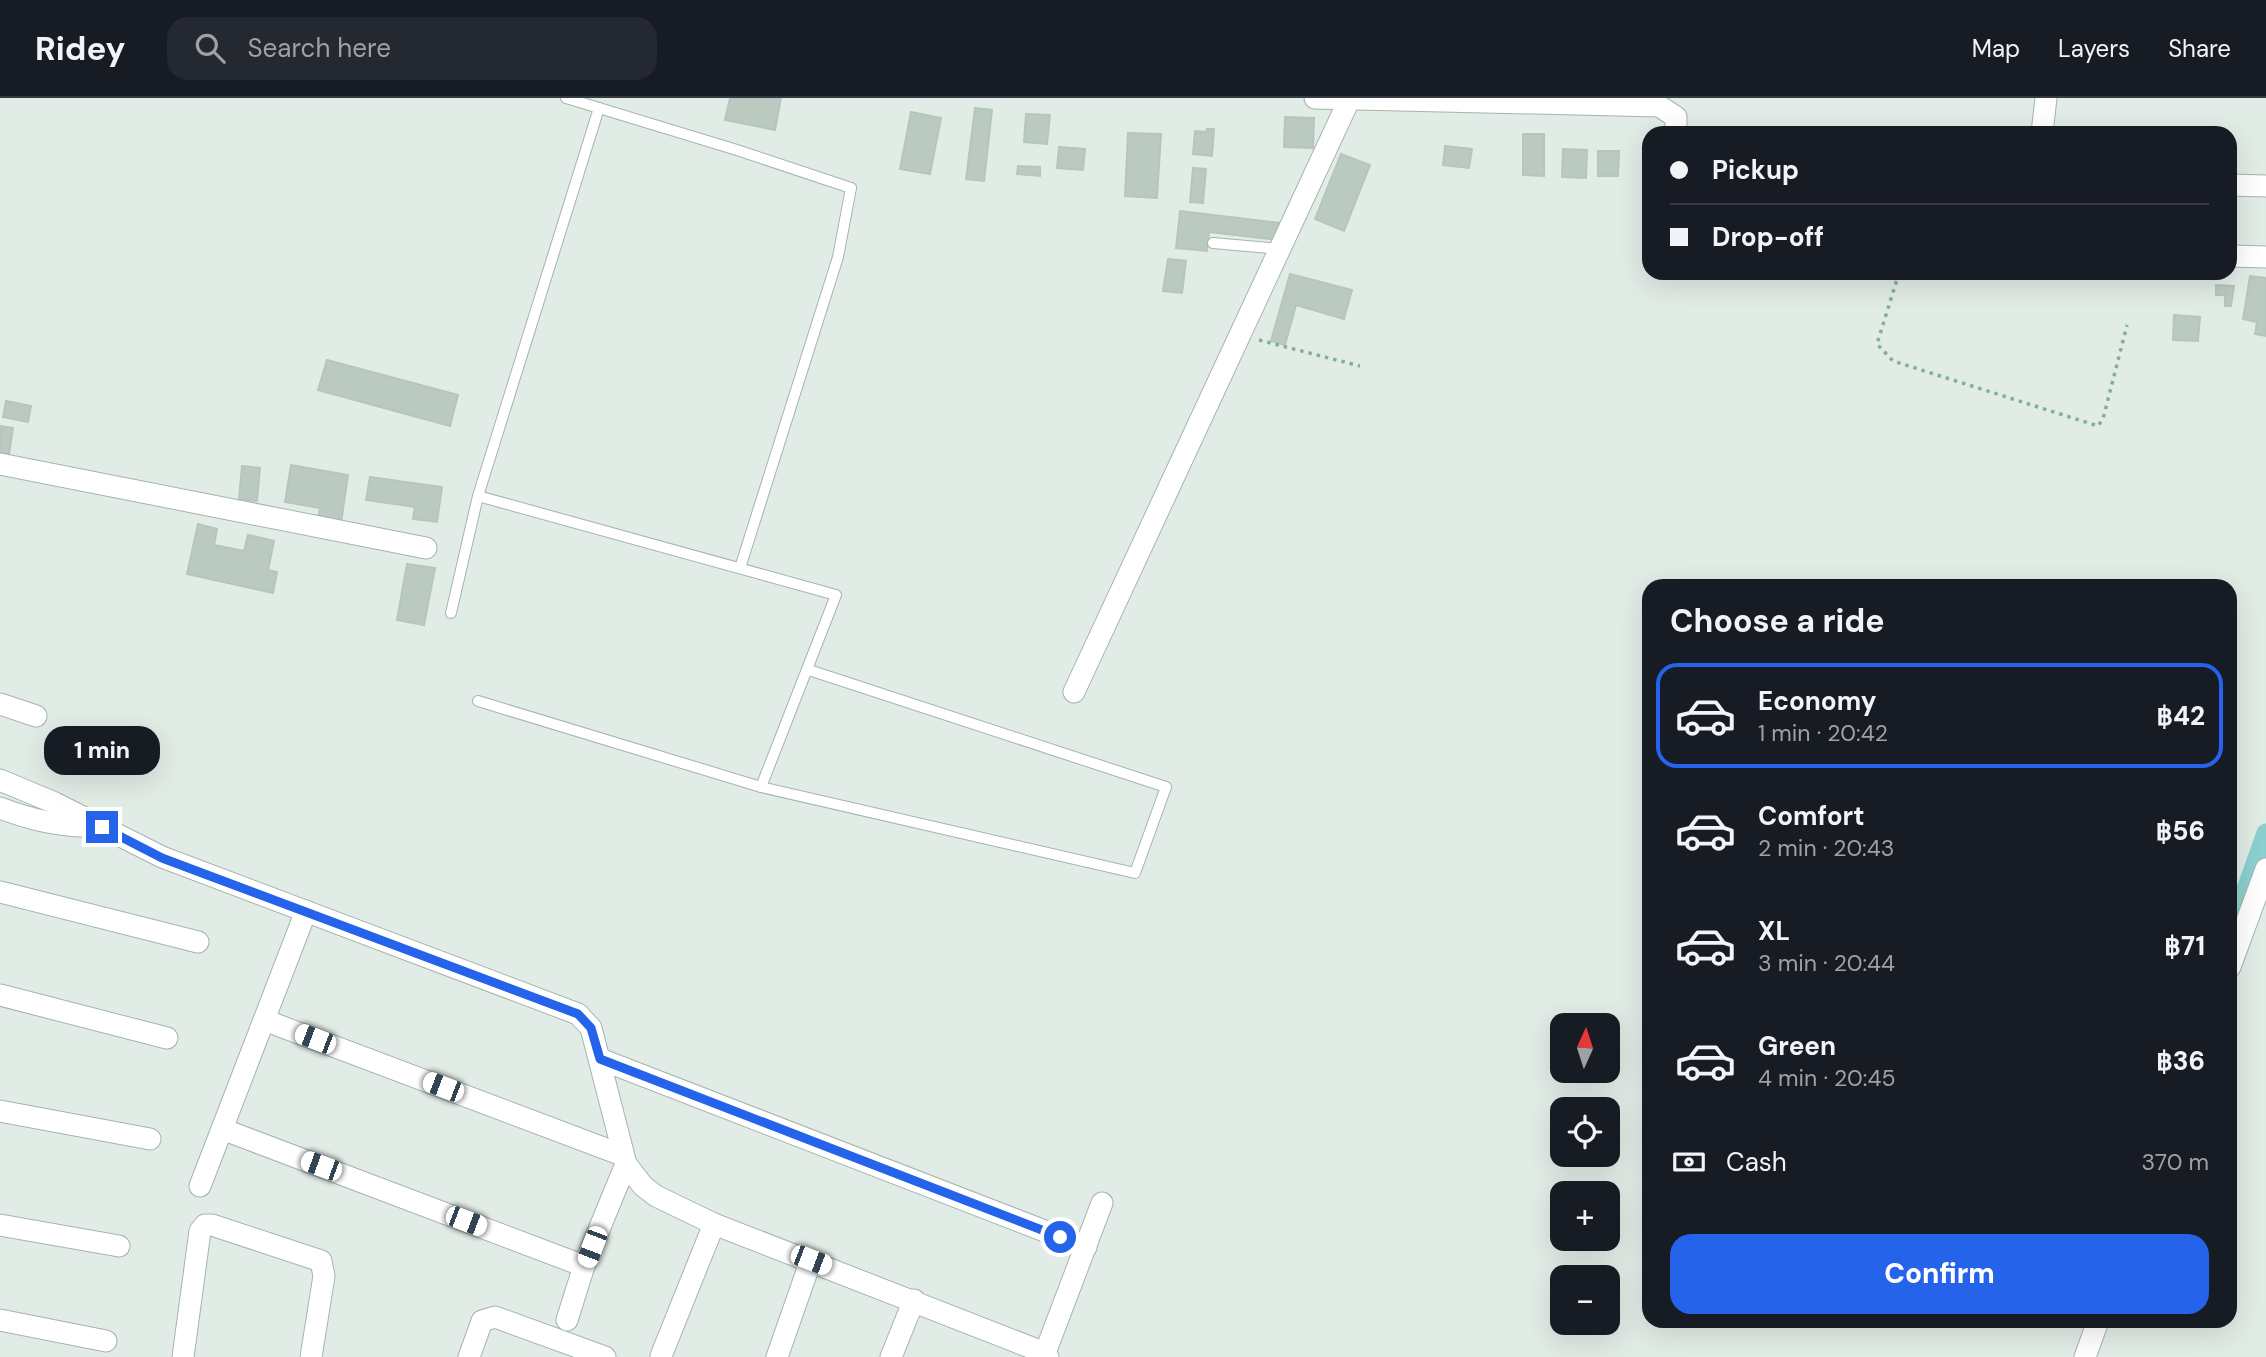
<!DOCTYPE html>
<html lang="en">
<head>
<meta charset="utf-8">
<style>
	body { margin:0; font-family:"DM Sans",sans-serif; background:#242831; color:#f1f3f6; height:100vh; display:flex; flex-direction:column; font-size:26px; white-space:nowrap }
	* { box-sizing:border-box; margin:0 }
	p { font-size:23px; color:#9ea1a6 }
	.icon { flex:none; width:38px; height:38px; fill:none; stroke:currentColor; stroke-width:2; stroke-linecap:round; stroke-linejoin:round }
	.map { position:relative; flex:1; overflow:hidden }
	.side { position:absolute; left:1642px; top:481px; width:595px; height:749px; display:flex; flex-direction:column; background:#171b24; border-radius:21px; box-shadow:0 7px 28px #0002 }
	.side>* { flex:none }
	.guide { position:absolute; left:1642px; top:28px; width:595px; height:154px; border-radius:21px; box-shadow:0 7px 28px #0002; display:grid; align-content:center; height:154px; padding:0 28px; background:#171b24 }
	.needle { width:46px; rotate:3deg }
	.controls { position:absolute; left:1550px; top:915px; display:grid; gap:14px }
	.controls a { display:grid; place-items:center; width:70px; height:70px; border-radius:14px; background:#171b24; box-shadow:0 7px 28px #0002; font-size:35px }
	.end { position:absolute; width:32px; height:32px; margin:-16px; border:9px solid #2563eb; background:#fff; box-shadow:0 0 0 4px #fff }
	.from { border-radius:50% }
	.bubble { position:absolute; height:49px; border-radius:21px; background:#171b24; box-shadow:0 7px 28px #0002; font-size:23px; font-weight:800; line-height:49px; text-align:center }
	.car { position:absolute; width:21px; height:42px; margin:-21px -10px; border-radius:9px; box-shadow:0 0 5px 2px #0007; background:linear-gradient(#fff 24%,#345 0 40%,#fff 0 76%,#345 0 86%,#fff 0) }
	.guide b { display:flex; align-items:center; gap:24px; height:66px; font-size:26px }
	.guide b+b { border-top:2px solid #363941 }
	.guide i { width:18px; height:18px; background:#f1f3f6 }
	ul { padding:0; list-style:none }
	li { display:flex; align-items:center; gap:21px; height:105px; margin:0 14px 10px; padding:0 14px; border:4px solid transparent; border-radius:21px }
	li div { flex:1 }
	li b { display:block; font-size:26px }
	li em { font-style:normal; font-weight:800 }
	li.current { border-color:#2563eb }
	li>.icon { width:63px; height:63px; stroke-width:1.5 }
	h2 { padding:0 28px; font-size:32px; line-height:84px }
	.pay { display:flex; align-items:center; gap:18px; height:77px; padding:0 28px; font-size:26px }
	.pay p { margin-inline-start:auto }
	.primary-button { display:flex; gap:14px; margin-top:auto; padding:14px 28px }
	.primary-button a { flex:1; height:80px; border-radius:21px; background:#2563eb; color:#fff; font-size:28px; font-weight:800; line-height:80px; text-align:center }
	header { display:flex; align-items:center; gap:42px; box-sizing:border-box; height:98px; padding:0 35px; background:#171b24; border-bottom:2px solid #363941 }
	header strong { font-size:33px }
	nav { display:flex; gap:38px; margin-inline-start:auto; font-size:24px }
	.search { width:490px; height:63px; background:#242831; display:flex; align-items:center; gap:18px; box-sizing:border-box; padding:0 24px; border-radius:21px; color:#9ea1a6; font-size:26px }
	.map>svg:first-child { display:block }
	.lines { fill:none; stroke-linecap:round; stroke-linejoin:round }
	.canal { stroke:#8bd0cf; stroke-width:19 }
	.building { fill:#bacac1; stroke:#b5c6bc; stroke-width:2 }
	.service-casing { stroke:#a5b4ac; stroke-width:12 }
	.minor-casing { stroke:#a5b4ac; stroke-width:23 }
	.path { stroke:#83af9a; stroke-width:3.5; stroke-dasharray:3.5 5; stroke-linecap:butt }
	.service { stroke:#fff; stroke-width:10 }
	.minor { stroke:#fff; stroke-width:21 }
	.route { stroke:#2563eb; stroke-width:9 }
</style>
</head>
<body>
<header>
<strong>Ridey</strong>
<div class="search"><svg class="icon" aria-label="search" viewBox="0 0 24 24"><circle cx="10" cy="10" r="6"/><path d="M15 15l6 6"/></svg>Search here</div>
<nav><a>Map</a><a>Layers</a><a>Share</a></nav>
</header>
<div class="map">
<svg width="2266" height="1259" viewBox="0 0 2266 1259">
	<rect width="100%" height="100%" fill="#e2ece6"/>
	<g class="lines">
		<!-- canal -->
		<polyline class="canal" points="2230,836 2266,735"/>
	</g>
	<!-- building -->
	<g class="building">
		<polygon points="730,0 781,0 775,32 725,22"/>
		<polygon points="975,10 992,12 984,83 966,81"/>
		<polygon points="911,14 941,20 930,76 900,71"/>
		<polygon points="1026,16 1050,17 1047,46 1024,44"/>
		<polygon points="1285,19 1314,20 1313,50 1284,49"/>
		<polygon points="1207,31 1214,31 1212,58 1193,56 1195,33 1206,34"/>
		<polygon points="1128,35 1161,36 1157,100 1125,98"/>
		<polygon points="1523,36 1544,36 1544,78 1523,77"/>
		<polygon points="1445,48 1472,51 1469,70 1443,67"/>
		<polygon points="1059,49 1085,51 1083,72 1057,70"/>
		<polygon points="1563,51 1587,52 1586,80 1562,79"/>
		<polygon points="1598,53 1619,53 1618,78 1598,78"/>
		<polygon points="1341,56 1370,67 1344,133 1315,121"/>
		<polygon points="1018,68 1040,69 1040,78 1017,76"/>
		<polygon points="1193,70 1206,71 1203,105 1190,104"/>
		<polygon points="1180,113 1281,125 1279,142 1209,134 1207,153 1176,150"/>
		<polygon points="1168,161 1186,163 1182,195 1163,193"/>
		<polygon points="1290,176 1352,192 1344,221 1296,207 1285,247 1271,243"/>
		<polygon points="2250,178 2266,180 2266,238 2255,236 2257,224 2243,221"/>
		<polygon points="2216,187 2234,188 2231,208 2225,208 2225,197 2216,197"/>
		<polygon points="2174,217 2200,219 2198,243 2173,242"/>
		<polygon points="327,262 458,297 450,328 318,292"/>
		<polygon points="6,303 31,308 28,324 3,319"/>
		<polygon points="0,328 13,330 9,356 0,355"/>
		<polygon points="291,367 348,377 341,425 318,421 320,410 285,404"/>
		<polygon points="242,368 260,370 257,403 239,401"/>
		<polygon points="370,379 442,389 437,424 413,421 415,409 366,402"/>
		<polygon points="198,426 217,431 214,447 244,453 248,437 274,443 268,472 277,474 273,495 187,476"/>
		<polygon points="407,466 435,470 424,527 397,522"/>
	</g>
	<g class="lines">
		<!-- service casing -->
		<g class="service-casing">
			<g id="service">
				<polyline points="566,0 737,52 851,90 838,159 740,470"/>
				<polyline points="1213,145 1280,151"/>
				<polyline points="478,398 836,497 761,689"/>
				<polyline points="451,515 478,398 599,10"/>
				<polyline points="478,603 761,689 1135,775 1166,689 809,572"/>
			</g>
		</g>
		<!-- minor casing -->
		<g class="minor-casing">
			<g id="minor">
				<polyline points="1315,0 1659,8 1676,19 1676,35"/>
				<polyline points="2042,35 2046,0"/>
				<polyline points="2230,87 2266,88"/>
				<polyline points="2230,158 2266,159"/>
				<polyline points="0,366 426,450"/>
				<polyline points="1074,594 1349,2"/>
				<polyline points="0,606 36,618"/>
				<polyline points="0,682 55,705 162,759 578,916 591,930 626,1066 643,1088 656,1098 714,1126 1045,1255 1048,1259"/>
				<path d="M0,710C35,723 59,728 97,729"/>
				<polyline points="0,794 198,844"/>
				<polyline points="2230,869 2266,771"/>
				<polyline points="0,897 167,940"/>
				<polyline points="264,922 622,1057"/>
				<polyline points="600,961 1086,1149"/>
				<polyline points="0,1013 150,1041"/>
				<polyline points="222,1031 584,1168"/>
				<polyline points="200,1088 306,813"/>
				<polyline points="0,1127 119,1148"/>
				<polyline points="0,1222 106,1243"/>
				<polyline points="567,1222 584,1168 626,1066"/>
				<polyline points="1045,1255 1102,1105"/>
				<polyline points="661,1258 714,1126"/>
				<polyline points="183,1259 200,1133 205,1127 212,1127 321,1163 324,1178 311,1259"/>
				<polyline points="469,1259 482,1223 495,1219 605,1259"/>
				<polyline points="777,1259 811,1162"/>
				<polyline points="891,1259 914,1202"/>
				<polyline points="2085,1259 2098,1223"/>
			</g>
		</g>
		<!-- path -->
		<g class="path">
			<polyline points="1899,175 1877,246 1893,263 2098,328 2103,321 2127,227"/>
			<polyline points="1259,242 1360,268"/>
		</g>
		<!-- service -->
		<use href="#service" class="service"/>
		<!-- minor -->
		<use href="#minor" class="minor"/>
	</g>
	<g class="lines">
		<!-- route -->
		<polyline class="route" points="102,729 162,760 578,916 591,930 600,961 1060,1139"/>
	</g>
</svg>
<div class="controls">
<a><svg class="needle" viewBox="-14 -14 28 28"><path d="M0-13l5 13h-10z" fill="#e53935"/><path d="M0 13l5-13h-10z" fill="#9ea1a6"/></svg></a>
<a><svg class="icon" aria-label="locate" viewBox="0 0 24 24"><circle cx="12" cy="12" r="6"/><path d="M12 2v4M12 18v4M2 12h4M18 12h4"/></svg></a>
<a>+</a>
<a>−</a>
</div>
<i class="end from" style="left:1060px;top:1139px"></i>
<i class="end" style="left:102px;top:729px"></i>
<div class="bubble" style="left:44px;top:628px;width:116px">1 min</div>
<i class="car" style="left:315px;top:941px;rotate:291deg"></i>
<i class="car" style="left:443px;top:989px;rotate:291deg"></i>
<i class="car" style="left:321px;top:1068px;rotate:290deg"></i>
<i class="car" style="left:466px;top:1123px;rotate:111deg"></i>
<i class="car" style="left:592px;top:1149px;rotate:201deg"></i>
<i class="car" style="left:811px;top:1162px;rotate:111deg"></i>
<div class="guide">
<b><i class="from"></i>Pickup</b>
<b><i></i>Drop-off</b>
</div>
<section class="side">
<h2>Choose a ride</h2>
<ul>
<li class="current"><svg class="icon" aria-label="car" viewBox="0 0 24 24"><path d="M5 17H2v-5l4-1 3-4h7l3 4 3 1v5h-3M9 17h6M6 11h13"/><circle cx="7" cy="17" r="2"/><circle cx="17" cy="17" r="2"/></svg><div><b>Economy</b><p>1 min · 20:42</p></div><em>฿42</em></li>
<li><svg class="icon" aria-label="car" viewBox="0 0 24 24"><path d="M5 17H2v-5l4-1 3-4h7l3 4 3 1v5h-3M9 17h6M6 11h13"/><circle cx="7" cy="17" r="2"/><circle cx="17" cy="17" r="2"/></svg><div><b>Comfort</b><p>2 min · 20:43</p></div><em>฿56</em></li>
<li><svg class="icon" aria-label="car" viewBox="0 0 24 24"><path d="M5 17H2v-5l4-1 3-4h7l3 4 3 1v5h-3M9 17h6M6 11h13"/><circle cx="7" cy="17" r="2"/><circle cx="17" cy="17" r="2"/></svg><div><b>XL</b><p>3 min · 20:44</p></div><em>฿71</em></li>
<li><svg class="icon" aria-label="car" viewBox="0 0 24 24"><path d="M5 17H2v-5l4-1 3-4h7l3 4 3 1v5h-3M9 17h6M6 11h13"/><circle cx="7" cy="17" r="2"/><circle cx="17" cy="17" r="2"/></svg><div><b>Green</b><p>4 min · 20:45</p></div><em>฿36</em></li>
</ul>
<div class="pay"><svg class="icon" aria-label="cash" viewBox="0 0 24 24"><path d="M3 7h18v10H3z"/><circle cx="12" cy="12" r="2"/></svg>Cash<p>370 m</p></div>
<div class="primary-button"><a>Confirm</a></div>
</section>
</div>
</body>
</html>
